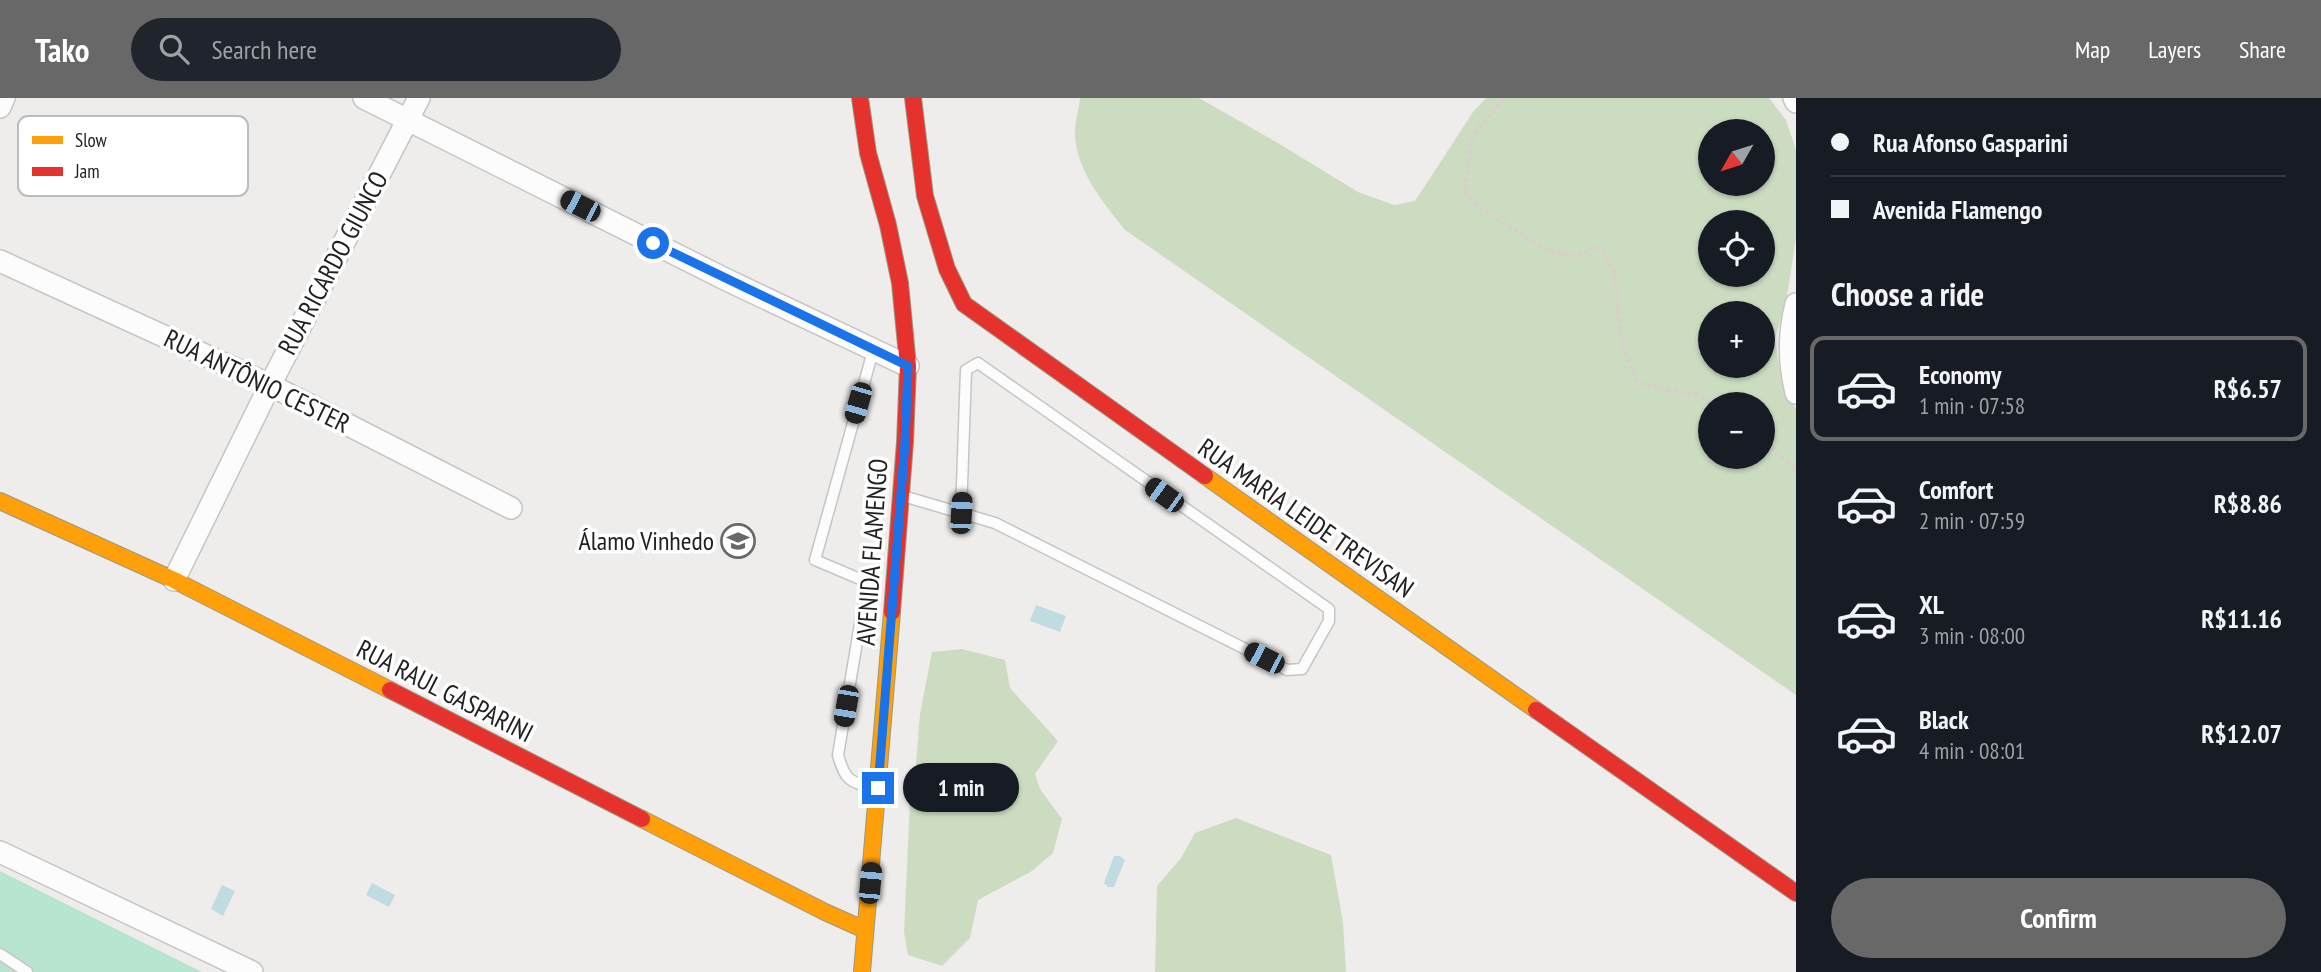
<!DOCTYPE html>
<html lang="en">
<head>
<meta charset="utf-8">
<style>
	body { margin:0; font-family:"PT Sans Narrow",sans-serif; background:#20242c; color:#f1f3f6; height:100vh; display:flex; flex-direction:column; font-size:26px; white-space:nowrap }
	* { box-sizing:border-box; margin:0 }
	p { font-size:23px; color:#9ea1a6 }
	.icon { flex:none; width:38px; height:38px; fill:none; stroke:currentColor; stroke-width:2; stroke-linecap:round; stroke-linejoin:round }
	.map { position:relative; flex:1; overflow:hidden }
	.panel { display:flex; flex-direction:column; background:#171b24; width:525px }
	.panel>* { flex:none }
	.banner { display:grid; align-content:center; height:154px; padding:0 35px; background:#171b24 }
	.needle { width:46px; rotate:231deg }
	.buttons { position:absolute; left:1698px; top:21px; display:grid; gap:14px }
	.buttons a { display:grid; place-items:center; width:77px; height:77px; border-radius:50%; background:#171b24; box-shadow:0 2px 5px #0004; font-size:35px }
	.end { position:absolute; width:32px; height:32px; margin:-16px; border:9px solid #1a73e8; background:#fff; box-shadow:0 0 0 4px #fff }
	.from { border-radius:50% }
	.bubble { position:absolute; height:49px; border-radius:24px; background:#171b24; box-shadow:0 2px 5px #0004; font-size:23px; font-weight:700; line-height:49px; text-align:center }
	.car { position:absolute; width:21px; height:42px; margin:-21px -10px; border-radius:9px; box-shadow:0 0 5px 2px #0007; background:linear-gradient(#222 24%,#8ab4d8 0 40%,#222 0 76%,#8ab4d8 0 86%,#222 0) }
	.banner b { display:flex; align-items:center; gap:24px; height:66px; font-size:26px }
	.banner b+b { border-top:2px solid #363941 }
	.banner i { width:18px; height:18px; background:#f1f3f6 }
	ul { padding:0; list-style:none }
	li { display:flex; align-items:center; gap:21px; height:105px; margin:0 14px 10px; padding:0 21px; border:4px solid transparent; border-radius:14px }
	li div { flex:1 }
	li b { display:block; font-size:26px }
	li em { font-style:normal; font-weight:700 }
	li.on { border-color:#696868 }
	li>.icon { width:63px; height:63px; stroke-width:1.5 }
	h2 { padding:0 35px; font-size:32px; line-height:84px }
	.cta { display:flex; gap:14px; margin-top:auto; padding:14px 35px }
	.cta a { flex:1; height:80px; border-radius:42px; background:#696868; color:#fff; font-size:28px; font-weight:700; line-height:80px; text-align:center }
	header { display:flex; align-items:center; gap:42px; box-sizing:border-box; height:98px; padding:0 35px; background:#696868; color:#fff }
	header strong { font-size:33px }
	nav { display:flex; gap:38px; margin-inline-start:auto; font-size:24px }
	.search { width:490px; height:63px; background:#20242c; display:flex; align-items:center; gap:18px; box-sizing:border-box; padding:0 24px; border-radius:38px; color:#9ea1a6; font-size:26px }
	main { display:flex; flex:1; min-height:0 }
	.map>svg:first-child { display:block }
	.forest { fill:#ccdcc1; fill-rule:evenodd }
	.pitch { fill:#b7e4cf }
	.water { fill:#bfdce1 }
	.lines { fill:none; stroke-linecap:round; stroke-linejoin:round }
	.lane-casing { stroke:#c6c5c4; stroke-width:13 }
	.street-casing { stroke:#c6c5c4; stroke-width:24 }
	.slow-casing { stroke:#999982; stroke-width:18 }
	.jam-casing { stroke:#999982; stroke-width:18 }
	.path { stroke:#dbcdcd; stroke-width:4.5; stroke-dasharray:3.5 3.5; stroke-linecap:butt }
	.lane { stroke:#fdfcfc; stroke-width:10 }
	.street { stroke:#fdfcfc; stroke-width:21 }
	.slow { stroke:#ff9f0a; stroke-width:16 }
	.jam { stroke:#e5322d; stroke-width:16 }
	.route { stroke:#1a73e8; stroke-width:9 }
	.labels { text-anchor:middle; stroke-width:7; stroke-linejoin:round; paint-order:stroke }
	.street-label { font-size:26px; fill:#212121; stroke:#fff }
	.poi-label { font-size:26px; fill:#212121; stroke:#fff; text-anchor:end }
	.key { fill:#fff; stroke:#bcbcbc; stroke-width:2 }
	.key-label { font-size:19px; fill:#212121 }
</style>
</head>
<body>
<header>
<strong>Tako</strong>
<div class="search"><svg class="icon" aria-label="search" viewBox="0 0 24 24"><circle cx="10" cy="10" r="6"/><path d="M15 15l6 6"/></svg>Search here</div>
<nav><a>Map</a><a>Layers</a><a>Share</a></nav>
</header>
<main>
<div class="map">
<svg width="1796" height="874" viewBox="0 0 1796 874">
	<rect width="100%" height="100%" fill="#efedeb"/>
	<!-- forest -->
	<g class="forest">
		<path d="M1080,0H1199L1278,45L1358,94L1394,107L1415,103L1473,14L1486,0H1769L1786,22L1796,52V139L1787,199L1775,241L1783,291L1796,311V597L1125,132C1103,104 1078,75 1075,39C1074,27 1079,12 1080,0ZM1710,33H1762V86H1710ZM1710,124H1762V177H1710ZM1710,215H1762V268H1710ZM1710,306H1762V359H1710Z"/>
		<polygon points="962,551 1005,562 1010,590 1058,643 1035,676 1040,691 1062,721 1053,755 1032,773 978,802 970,840 942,868 908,857 904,834 910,702 915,680 920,616 932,554"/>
		<polygon points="1236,720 1331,757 1343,824 1346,874 1155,874 1157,788 1181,760 1195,735"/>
	</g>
	<!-- pitch -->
	<polygon class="pitch" points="0,773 202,874 0,874"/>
	<!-- water -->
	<g class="water">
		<polygon points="1036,507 1066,518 1060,534 1030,523"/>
		<polygon points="1114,758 1120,758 1125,762 1114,789 1108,789 1104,785"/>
		<polygon points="372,785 395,797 389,809 366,797"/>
		<polygon points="222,787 235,793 223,818 211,811"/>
	</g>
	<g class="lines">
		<!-- lane casing -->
		<g class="lane-casing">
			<g id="lane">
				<path d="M873,253L815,462L867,484L838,657C845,682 849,684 874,690"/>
				<path d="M903,398C934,407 964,416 995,425L1287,572L1302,571L1329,523V511L978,265L966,272L961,415"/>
				<polyline points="0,856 27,874"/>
			</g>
		</g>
		<!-- street casing -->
		<g class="street-casing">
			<g id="street">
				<polyline points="364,0 727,182 908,268"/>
				<polyline points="1794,0 1796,4"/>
				<polyline points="0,9 4,0"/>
				<polyline points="0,163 270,287 511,410"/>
				<path d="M1796,206C1788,238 1789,264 1796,295"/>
				<polyline points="174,482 270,287 419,0"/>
				<polyline points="0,754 252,874"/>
			</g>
		</g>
		<!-- slow casing -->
		<g class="slow-casing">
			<g id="slow">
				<polyline points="1205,378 1536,612"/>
				<polyline points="0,403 174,482 390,592"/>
				<polyline points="642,721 825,814 865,832"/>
				<polyline points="862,874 892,514"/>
			</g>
		</g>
		<!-- jam casing -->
		<g class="jam-casing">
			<g id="jam">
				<polyline points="860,0 868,55 888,127 900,185 908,268 905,344 892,514"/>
				<polyline points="913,0 925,98 947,171 964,206 1205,378"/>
				<polyline points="390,592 642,721"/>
				<polyline points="1536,612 1796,795"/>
			</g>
		</g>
		<!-- path -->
		<g class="path">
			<path d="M1502,0L1501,4L1472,38L1465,92L1475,106L1547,153L1577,158L1598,149C1622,171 1615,209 1621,238C1623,254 1632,270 1638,285L1702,299L1711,306"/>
			<polyline points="1762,338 1779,357 1796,372"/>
		</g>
		<!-- lane -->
		<use href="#lane" class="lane"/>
		<!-- street -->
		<use href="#street" class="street"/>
		<!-- slow -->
		<use href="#slow" class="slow"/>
		<!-- jam -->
		<use href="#jam" class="jam"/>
	</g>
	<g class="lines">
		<!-- route -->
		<polyline class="route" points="653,145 908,268 905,344 878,690"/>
	</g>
	<!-- icons -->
	<defs>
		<g id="school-ring" transform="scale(1.75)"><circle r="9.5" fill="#fff" stroke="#696868" stroke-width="1.5"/><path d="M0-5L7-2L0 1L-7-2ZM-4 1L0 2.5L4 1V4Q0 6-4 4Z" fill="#696868"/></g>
	</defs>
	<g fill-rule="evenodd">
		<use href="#school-ring" x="738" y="443"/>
	</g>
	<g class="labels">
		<!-- street labels -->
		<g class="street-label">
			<text transform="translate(333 165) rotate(-62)" y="9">RUA RICARDO GIUNCO</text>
			<text transform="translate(257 283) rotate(26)" y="9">RUA ANTÔNIO CESTER</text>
			<text transform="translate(1306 420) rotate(35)" y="9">RUA MARIA LEIDE TREVISAN</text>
			<text transform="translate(872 454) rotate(-86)" y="9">AVENIDA FLAMENGO</text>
			<text transform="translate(445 593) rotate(27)" y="9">RUA RAUL GASPARINI</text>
		</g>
		<!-- poi labels -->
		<g class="poi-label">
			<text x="714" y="452">Álamo Vinhedo</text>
		</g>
	</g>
	<!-- legend -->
	<rect x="18" y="18" width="230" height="80" rx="10" class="key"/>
	<rect x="32" y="38" width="31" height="8" fill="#ff9f0a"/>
	<rect x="32" y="69" width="31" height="9" fill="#e5322d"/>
	<g class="key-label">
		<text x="75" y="49">Slow</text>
		<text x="75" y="80">Jam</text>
	</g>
</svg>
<div class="buttons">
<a><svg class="needle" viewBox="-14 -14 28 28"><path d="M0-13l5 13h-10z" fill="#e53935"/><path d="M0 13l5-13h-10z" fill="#9ea1a6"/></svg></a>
<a><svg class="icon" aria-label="locate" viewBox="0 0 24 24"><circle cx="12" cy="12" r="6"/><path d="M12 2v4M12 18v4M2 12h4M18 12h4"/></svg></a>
<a>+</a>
<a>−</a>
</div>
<i class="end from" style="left:653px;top:145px"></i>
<i class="end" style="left:878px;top:690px"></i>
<div class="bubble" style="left:903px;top:665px;width:116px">1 min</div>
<i class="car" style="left:580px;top:108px;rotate:297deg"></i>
<i class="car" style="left:858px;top:305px;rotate:196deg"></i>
<i class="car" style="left:1164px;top:397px;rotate:306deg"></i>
<i class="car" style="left:961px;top:415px;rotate:3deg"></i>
<i class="car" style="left:1264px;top:560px;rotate:297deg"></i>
<i class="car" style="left:846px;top:608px;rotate:190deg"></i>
<i class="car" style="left:870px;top:785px;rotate:5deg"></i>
</div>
<section class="panel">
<div class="banner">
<b><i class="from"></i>Rua Afonso Gasparini</b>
<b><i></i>Avenida Flamengo</b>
</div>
<h2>Choose a ride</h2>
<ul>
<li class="on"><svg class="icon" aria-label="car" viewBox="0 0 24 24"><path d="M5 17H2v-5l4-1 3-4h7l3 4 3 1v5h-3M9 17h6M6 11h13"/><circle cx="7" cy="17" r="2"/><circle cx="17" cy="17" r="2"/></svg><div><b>Economy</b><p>1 min · 07:58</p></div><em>R$6.57</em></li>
<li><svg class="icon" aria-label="car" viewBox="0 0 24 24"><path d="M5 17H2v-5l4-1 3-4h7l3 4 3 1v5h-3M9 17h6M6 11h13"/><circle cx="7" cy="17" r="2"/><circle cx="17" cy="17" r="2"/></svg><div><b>Comfort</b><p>2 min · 07:59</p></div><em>R$8.86</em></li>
<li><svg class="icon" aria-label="car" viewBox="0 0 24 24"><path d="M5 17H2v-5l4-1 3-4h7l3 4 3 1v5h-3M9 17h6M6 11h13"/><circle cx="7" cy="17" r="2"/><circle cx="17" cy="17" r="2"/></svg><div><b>XL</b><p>3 min · 08:00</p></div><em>R$11.16</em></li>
<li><svg class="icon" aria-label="car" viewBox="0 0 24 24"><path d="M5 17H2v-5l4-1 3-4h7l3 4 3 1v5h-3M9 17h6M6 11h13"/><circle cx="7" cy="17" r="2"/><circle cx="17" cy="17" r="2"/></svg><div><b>Black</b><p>4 min · 08:01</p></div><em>R$12.07</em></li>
</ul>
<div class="cta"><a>Confirm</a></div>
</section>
</main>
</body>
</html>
